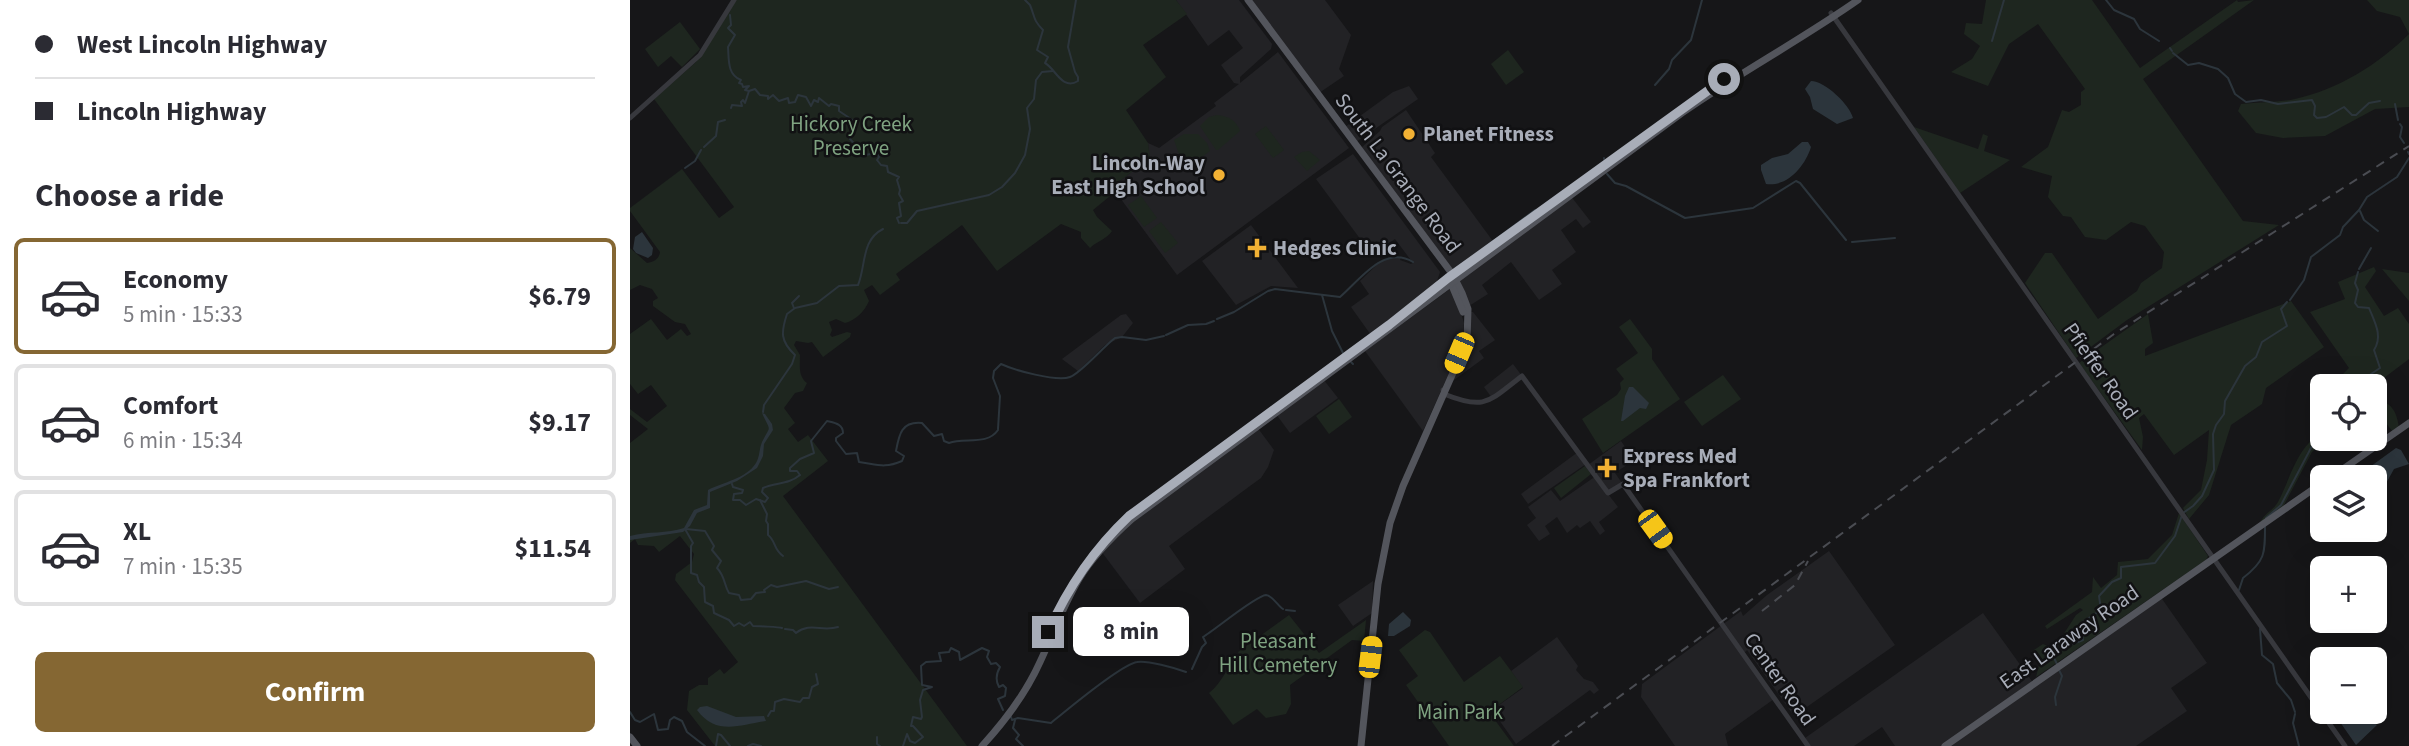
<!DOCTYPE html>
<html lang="en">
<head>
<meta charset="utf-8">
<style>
	body { margin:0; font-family:"Source Sans 3",sans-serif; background:#f7f7f7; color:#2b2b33; height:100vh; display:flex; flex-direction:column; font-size:26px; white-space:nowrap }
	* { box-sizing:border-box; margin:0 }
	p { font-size:23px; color:#7c7c81 }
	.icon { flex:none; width:38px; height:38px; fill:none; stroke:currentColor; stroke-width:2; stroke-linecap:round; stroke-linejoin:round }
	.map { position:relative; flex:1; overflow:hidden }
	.side { display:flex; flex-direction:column; background:#fff; width:630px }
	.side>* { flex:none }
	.guide { display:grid; align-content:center; height:154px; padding:0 35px; background:#fff }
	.buttons { position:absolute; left:1680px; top:374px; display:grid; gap:14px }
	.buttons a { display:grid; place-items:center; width:77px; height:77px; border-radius:10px; background:#fff; box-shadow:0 7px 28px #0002; font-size:35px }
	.end { position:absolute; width:32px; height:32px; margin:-16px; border:9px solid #a8adb8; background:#111; box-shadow:0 0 0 4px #111 }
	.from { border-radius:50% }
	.bubble { position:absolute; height:49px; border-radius:10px; background:#fff; box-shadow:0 7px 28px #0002; font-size:23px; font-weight:700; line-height:49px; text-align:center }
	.car { position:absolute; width:21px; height:42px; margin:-21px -10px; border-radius:9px; box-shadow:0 0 5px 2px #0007; background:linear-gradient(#f5c518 24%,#345 0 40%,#f5c518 0 76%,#345 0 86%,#f5c518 0) }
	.guide b { display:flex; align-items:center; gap:24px; height:66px; font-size:26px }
	.guide b+b { border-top:2px solid #e1e1e2 }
	.guide i { width:18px; height:18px; background:#2b2b33 }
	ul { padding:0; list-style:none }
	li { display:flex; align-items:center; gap:21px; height:116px; margin:0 14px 10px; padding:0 21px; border:4px solid #e1e1e2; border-radius:10px }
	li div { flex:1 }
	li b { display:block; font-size:26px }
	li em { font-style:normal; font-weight:700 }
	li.selected { border-color:#856733 }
	li>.icon { width:63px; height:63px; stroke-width:1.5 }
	h2 { padding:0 35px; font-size:32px; line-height:84px }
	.button { display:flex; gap:14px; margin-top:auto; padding:14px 35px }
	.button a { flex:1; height:80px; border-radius:10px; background:#856733; color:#fff; font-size:28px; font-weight:700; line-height:80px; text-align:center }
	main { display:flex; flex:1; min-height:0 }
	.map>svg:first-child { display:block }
	.built { fill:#222225 }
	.green { fill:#1e261f }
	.water { fill:#2c353c }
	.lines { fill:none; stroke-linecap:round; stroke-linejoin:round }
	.stream { stroke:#2c353c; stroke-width:2 }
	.minor { stroke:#37383d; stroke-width:5 }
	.major { stroke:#53555c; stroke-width:7 }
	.rail { stroke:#4a4c52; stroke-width:2; stroke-dasharray:9 7; stroke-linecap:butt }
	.route { stroke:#a8adb8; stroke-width:9 }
	.poi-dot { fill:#f2b134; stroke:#111113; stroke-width:2.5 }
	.labels { text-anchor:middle; stroke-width:5; stroke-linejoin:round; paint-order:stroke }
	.park-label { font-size:21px; fill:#7fa381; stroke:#111113 }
	.poi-label { font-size:21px; font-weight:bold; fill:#a8adb8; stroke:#111113; text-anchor:start }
	.street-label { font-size:21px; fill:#a8adb8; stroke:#111113 }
</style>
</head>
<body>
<main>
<section class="side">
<div class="guide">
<b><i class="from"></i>West Lincoln Highway</b>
<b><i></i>Lincoln Highway</b>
</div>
<h2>Choose a ride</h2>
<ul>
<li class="selected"><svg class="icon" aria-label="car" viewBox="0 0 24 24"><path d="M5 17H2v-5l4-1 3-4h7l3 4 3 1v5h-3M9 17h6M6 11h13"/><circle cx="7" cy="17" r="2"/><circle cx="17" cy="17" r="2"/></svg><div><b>Economy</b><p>5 min · 15:33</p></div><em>$6.79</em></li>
<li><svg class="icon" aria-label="car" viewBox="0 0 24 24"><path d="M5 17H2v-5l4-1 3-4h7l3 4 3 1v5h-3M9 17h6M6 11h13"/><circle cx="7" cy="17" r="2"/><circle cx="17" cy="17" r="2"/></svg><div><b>Comfort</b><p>6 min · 15:34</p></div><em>$9.17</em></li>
<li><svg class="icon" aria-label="car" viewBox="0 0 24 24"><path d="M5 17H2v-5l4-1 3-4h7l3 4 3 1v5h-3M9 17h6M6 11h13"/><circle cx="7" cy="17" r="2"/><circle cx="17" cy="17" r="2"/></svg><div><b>XL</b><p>7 min · 15:35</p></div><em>$11.54</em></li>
</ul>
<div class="button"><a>Confirm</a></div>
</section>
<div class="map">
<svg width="1779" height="746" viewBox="0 0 1779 746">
	<rect width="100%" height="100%" fill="#161618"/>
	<!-- built -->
	<g class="built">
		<polygon points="546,0 609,0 642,44 641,49 610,77 610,83 648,52 719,148 547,275 482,187 519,158 518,143 529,148 586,106 584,103 609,84 604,83 591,65 613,48 599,30 578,46"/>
		<polygon points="622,0 695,0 721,35 709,69 714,76 689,93"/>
		<polygon points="779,86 788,99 726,142 715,127 763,92"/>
		<polygon points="776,110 805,153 801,157 865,244 822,270 731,148 750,131 752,127"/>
		<polygon points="723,154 810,272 807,281 808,283 741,335 721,307 739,294 730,281 753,259 771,257 770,260 781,264 783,263 765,239 742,255 686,179"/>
		<polygon points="940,195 961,222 953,228 946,219 931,230 946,252 922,270 932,284 909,300 881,262 852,285 858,294 839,306 829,281"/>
		<polygon points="621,225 668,288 641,286 606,305 572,261"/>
		<polygon points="820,289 828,303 834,323 832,344 793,431 735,351"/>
		<polygon points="840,312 843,312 865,340 849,351 854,358 820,383 833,353"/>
		<polygon points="496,314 503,323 492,337 475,345 448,371 432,359 491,315"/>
		<polygon points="883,364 892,376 862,398 854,387"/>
		<polygon points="693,379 708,398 660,433 646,414"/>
		<polygon points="627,427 644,450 638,467 631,478 620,486 539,546 555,569 510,603 471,551 486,535"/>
		<polygon points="991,441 1004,460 985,473 992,483 978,494 988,507 969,522 975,531 970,535 960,521 950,528 947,525 937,533 927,517 915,526 920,534 909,541 897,525 906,518 898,507 921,490 930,501 966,476 958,465"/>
		<polygon points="948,452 956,464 898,504 891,494"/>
		<polygon points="1199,551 1265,645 1164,716 1117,650 1113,654 1144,699 1095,734 1098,746 1045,746 1011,697 1012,684 1111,611 1113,616 1137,595"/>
		<polygon points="743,581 742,613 723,626 708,605"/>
		<polygon points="1530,596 1577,663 1541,688 1557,711 1506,746 1265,746 1252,727 1224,746 1180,746 1175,738 1353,613 1404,684"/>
		<polygon points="927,637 948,666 946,670 954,679 963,682 969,690 964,694 960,690 886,744 862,710 893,688 881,671"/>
	</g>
	<!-- green -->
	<g class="green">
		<path d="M106,0H546L557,14L513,45L536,77L496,110L518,143L520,158L482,187L485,192L463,210L467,217L482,231C477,239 467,241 460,248L451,238V232L431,224L367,271L332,225L266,274L270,280L250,295L242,285L234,290L239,301C234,312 226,320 215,323L206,319L199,322L202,330L200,335L202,337L217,332L221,333L220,337L193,357L182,342L178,343L166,341L164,345L170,355C170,367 168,376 177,383L173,391L165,393L154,408L165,423L158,429L168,442L178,435L198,461L153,496L337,746H85L57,710L59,691L69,685H78V678L90,669L94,674L108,662L45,580L46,574L62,562L64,554L50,536L29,552L24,546L8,545L5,539L0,543V443L18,429L0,415V409L17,422L37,406L21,385L8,394L0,384V334L21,319L37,340L51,329L57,336L61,334L55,324L45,322L23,306V301L28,298L22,289L10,285L0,290V248L17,263C24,262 29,259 30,252L0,211V208L52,169L89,218L104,207L24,99L66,62Z"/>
		<polygon points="1356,0 1462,0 1510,68 1607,0 1608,2 1624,0 1513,79 1613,221 1649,225 1497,320 1446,358 1395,283 1415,253 1422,253 1468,319 1507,291 1511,283 1532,268 1534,252 1515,226 1501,222 1476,240 1455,237 1441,217 1433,216 1418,197 1422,176 1391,167 1418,147 1432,110 1439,112 1451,105 1451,92 1455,89 1408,24 1379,44 1358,86 1321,72 1342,59 1350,46 1334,34 1336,23 1352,24"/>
		<path d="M1737,0H1779V107L1745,109L1695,136L1653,138L1626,133L1608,111L1611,104C1629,102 1647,103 1665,99C1707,90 1749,64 1779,34L1770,17L1747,11Z"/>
		<polygon points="50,22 70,49 52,67 41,56 28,67 15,49"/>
		<polygon points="878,50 894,72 876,85 861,64"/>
		<path d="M587,115C598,116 606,120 610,131L588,150H586L570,126L579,117Z"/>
		<polygon points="636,126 654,150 643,158 625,134"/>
		<polygon points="1284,127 1348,149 1353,134 1358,136 1354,151 1380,160 1330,193"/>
		<polygon points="554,134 568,134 577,143 580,151 558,167 550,157 544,140"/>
		<polygon points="679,151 690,160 677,171 664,157 672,152"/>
		<polygon points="511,196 527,218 514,227 498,205"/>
		<polygon points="531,222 548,243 535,253 519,231"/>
		<polygon points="1744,267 1746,271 1735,287 1754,316 1768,308 1779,324 1779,359 1742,387 1725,387 1723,379 1712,375 1719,368 1680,312 1715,299 1708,282"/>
		<polygon points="1752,269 1779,273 1779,301"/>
		<polygon points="1661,301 1694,347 1636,388 1632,404 1601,425 1579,495 1559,519 1553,508 1571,490 1577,460 1579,430 1544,455 1514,414 1509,418 1513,437 1512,450 1449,363 1518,314 1523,343 1515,349 1515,356"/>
		<polygon points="1000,319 1022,349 1022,359 1050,399 973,453 952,419 987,395 991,389 990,383 994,379 986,369 1008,353 989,327"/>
		<polygon points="1093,375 1111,399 1072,426 1054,402"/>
		<polygon points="709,399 722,417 699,434 686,416"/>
		<path d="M1745,399C1762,403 1766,410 1769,427L1763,432L1751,417L1745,415Z"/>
		<path d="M1692,431V439H1695L1682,452L1653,507L1630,523C1634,513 1643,511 1648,502C1662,475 1665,451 1692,431Z"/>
		<polygon points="955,466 961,474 931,498 924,488"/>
		<polygon points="1549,513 1578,556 1576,560 1406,677 1409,665 1401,652 1413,644 1420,647 1436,639 1436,635 1433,635 1446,615 1453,610 1450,608 1417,629 1415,626 1462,592 1463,577 1471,588 1487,575 1488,562 1518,559 1542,535"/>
		<path d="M659,615L689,653L736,620L734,641L722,640L660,685L661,704L656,714L636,718L627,709L603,725L579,693C593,682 597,666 609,655L608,652Z"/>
		<polygon points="795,630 800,632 834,682 870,656 893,687 859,712 884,746 819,746 776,685 788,676 769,650"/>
	</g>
	<!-- water -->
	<g class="water">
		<path d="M1181,81C1195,81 1220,105 1223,118L1207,124L1183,109L1180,97L1175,89Z"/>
		<path d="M1172,142H1178L1181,147C1175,166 1158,187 1136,184L1131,170V165L1142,158L1158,154Z"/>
		<polygon points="12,232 23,248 22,255 18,258 6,253 3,249 5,237"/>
		<polygon points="999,387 1003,387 1019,403 1016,409 1010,408 993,421 991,421 995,396"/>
		<path d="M132,413L135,414L142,424L143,430L134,444L133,456L127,468L107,481L80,492V508L67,513L60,526L53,532L0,540V536C18,531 37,534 54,528L64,510L77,505L78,490C93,482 116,479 126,463C130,456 129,449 132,442C141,424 141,433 132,413Z"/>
		<polygon points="1766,448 1771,450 1779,464 1764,469 1754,487 1745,481 1745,478 1739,476 1737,469"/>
		<polygon points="773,612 781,620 780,626 764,636 758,636 759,624"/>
		<path d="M77,706L106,717L134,716L136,721C110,725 86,736 67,710L70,707Z"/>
		<polygon points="1721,712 1739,712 1737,719 1747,725 1726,745 1710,722"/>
	</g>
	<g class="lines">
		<!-- stream -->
		<g class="stream">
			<path d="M395,0L400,5C405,17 403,20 413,30L407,50L418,57L415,63C425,68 432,91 448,81V77L445,72L438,47L446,0"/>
			<polyline points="1476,0 1484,10 1504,19 1510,29 1529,41"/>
			<path d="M100,15L101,25L98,28L105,35L98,47C99,59 97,75 111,80L109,83L112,84L113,87L119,86L115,90L119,91"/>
			<polyline points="1362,41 1374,0"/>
			<polyline points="1540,48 1542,51"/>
			<polyline points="1543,53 1558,65 1569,63 1588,69 1598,78 1605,94 1616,102 1631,100 1648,104 1682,100 1685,106 1684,115 1687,118 1696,117 1714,107 1722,115 1726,115 1739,103 1750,101"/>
			<polyline points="1025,85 1039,69 1042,60 1061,40 1072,0"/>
			<polyline points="1765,104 1768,120"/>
			<polyline points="101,108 102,105 112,106 111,102 113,100 115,103 119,91 125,89 130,95 138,96 138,99 143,95 149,101 158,98 159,103 165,102 168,95 176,97 181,106 184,100 188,102 189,98 199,106 201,104 209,106 209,111 224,121 220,139 228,148 235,150 235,155 247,153 249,157 247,160 251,165 257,166 258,172 269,177 267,180 270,190 269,194 273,201 269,203 271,216 267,218 269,223"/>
			<polyline points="1770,124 1772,127 1770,137 1774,143"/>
			<polyline points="74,147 86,136 88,122 95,120"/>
			<polyline points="1778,152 1779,154"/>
			<polyline points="974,159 974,158"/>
			<polyline points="55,168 65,161 71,150"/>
			<polyline points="977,174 985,183 996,186 1055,218 1123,208 1166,181 1170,183 1216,240"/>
			<polyline points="1730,211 1734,220 1748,231"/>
			<polyline points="271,223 277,223 287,211 359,195 372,187 385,173 395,155 400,129 397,108 404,99 406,80 412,72 423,71"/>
			<polyline points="1222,242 1265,238"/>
			<polyline points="854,248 905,210"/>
			<polyline points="1729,269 1741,248"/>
			<path d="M1728,272L1725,283L1728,290L1725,303L1728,307L1739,308C1745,323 1753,336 1744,350L1750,368L1738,376L1734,387"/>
			<polyline points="692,295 702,331 713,353"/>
			<polyline points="1660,300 1674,280 1681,257 1710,235 1713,227 1729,210 1737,197 1767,177 1779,158"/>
			<polyline points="164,308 162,303 169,296"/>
			<path d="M587,319L604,312L638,291L645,289L710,297C729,281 754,244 783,262"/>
			<polyline points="536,335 558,325 576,324 584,321"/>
			<polyline points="721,362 723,364"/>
			<path d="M133,412L134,405L162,364L165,355C150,341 151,332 157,314L165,308L187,303L209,286L228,285C236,266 231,240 253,229"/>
			<path d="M368,429L370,396L363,378L364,371L371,364C384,370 426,382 440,377C451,373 473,347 485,338L492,337L516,340L534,336"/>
			<path d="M102,484L103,487L113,490L112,493L104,494L103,500H110L116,505L126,499L135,502L138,498L132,492L133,488C146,482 158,485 170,475L167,471H160V468L170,459L184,453L181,441L197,421C205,423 213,424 213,433L206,438V441L216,454L227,453L229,462C246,464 254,469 272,461L274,456L266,451C269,435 271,421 292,423L304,436L312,434L314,441L319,443C334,437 357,446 368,430"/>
			<path d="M130,500L137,514L136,521L138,524V535C146,541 143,549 153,556"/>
			<polyline points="1553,513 1563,506 1572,496 1584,470 1583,434 1586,425 1594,414 1595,401 1615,366 1626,357 1632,342 1657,326 1651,309 1657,302"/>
			<polyline points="1636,518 1651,505 1682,446 1692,438"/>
			<path d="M55,529L63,543L61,546V573L67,575L69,582L74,587L75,602L83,606L84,613L99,620L104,626L109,623L114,626L120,622L123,626C127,626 149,627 152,628"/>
			<path d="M56,529L75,531L84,546L82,550L91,561L87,568C95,576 94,585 99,593L109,595L111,600L121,599L126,593L135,592L134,590L141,585L147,587L176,581L199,589L208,587"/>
			<path d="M1609,590L1613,578C1635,561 1635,554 1635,527"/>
			<polyline points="656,610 665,611"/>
			<path d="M155,629L163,630L166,633C180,622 192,632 208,627"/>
			<polyline points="1630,629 1632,655 1643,664 1647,683 1661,700 1665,712"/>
			<path d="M1427,664L1424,658C1429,645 1442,645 1453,640L1451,623L1471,610L1469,596L1482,582L1491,578V567L1525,563L1545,536L1552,515"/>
			<path d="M562,669L572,647L576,643L573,637C585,630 625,596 636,595C642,595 648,606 653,609"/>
			<polyline points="1426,705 1425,697 1432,676 1429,670"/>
			<polyline points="0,712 5,720 10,722 24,714 28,730 38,729 40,720 44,717 52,721 57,732 75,746"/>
			<polyline points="1665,714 1663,723 1669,746"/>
			<polyline points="138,716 141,711 144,711 145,702 154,699 170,702 173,698 179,698 182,687 188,684 186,674"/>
			<path d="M381,717L382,720L388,718L421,723C437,710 490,665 507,662C517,660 545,668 556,672"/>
			<polyline points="385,720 383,728 389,735 386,739 393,746"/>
			<polyline points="247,737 247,744 250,746"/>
			<polyline points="86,746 88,734 91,735 100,746"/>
			<polyline points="118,746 123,744 131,746"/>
			<path d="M273,746L277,734L280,741L285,743L293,737L283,726H281L283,717L291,719L292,717L290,700L293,690L302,687L292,685L291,666L296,662L311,661L309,653L319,652L321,648L329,652L330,660L352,648L359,651L357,657L361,664L366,663L370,667C366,674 365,680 369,687L373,685L376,688L375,696L368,699L373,710"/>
		</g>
		<!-- minor -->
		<g class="minor">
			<polyline points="1201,13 1715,746"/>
			<polyline points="0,118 70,55 104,0"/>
			<path d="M813,390L814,394C856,411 859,401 892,376L978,493L993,484L1178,746"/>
		</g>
		<!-- major -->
		<g class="major">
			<polyline points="618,0 823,275 832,293 838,309 837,341 773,486 760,523 748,584 731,746"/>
			<polyline points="820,281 833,312"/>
			<polyline points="807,287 834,267"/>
			<polyline points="1700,478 1779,423"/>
			<polyline points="0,737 7,746"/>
			<path d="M352,746C375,721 396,693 410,662C423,634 433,606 449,579C463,556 482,537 502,519L1052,113C1109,73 1171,40 1228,0"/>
			<polyline points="1315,746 1692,483"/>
		</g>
		<!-- rail -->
		<g class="rail">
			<polyline points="1132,611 1165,585 1178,561"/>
			<polyline points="922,746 1484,334 1779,146"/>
		</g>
	</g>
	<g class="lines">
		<!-- route -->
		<path class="route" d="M418,632C438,587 463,550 499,516L759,325L818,278L1094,79"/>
	</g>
	<!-- markers -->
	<g class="poi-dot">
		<circle cx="779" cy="134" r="7"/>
		<circle cx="589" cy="175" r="7"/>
		<path d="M623.5 237.5h7v7h7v7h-7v7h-7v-7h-7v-7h7z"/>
		<path d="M973.5 457.5h7v7h7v7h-7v7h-7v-7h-7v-7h7z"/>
	</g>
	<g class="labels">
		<!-- park labels -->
		<g class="park-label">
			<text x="221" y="131">Hickory Creek<tspan x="221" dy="24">Preserve</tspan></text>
			<text x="648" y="648">Pleasant<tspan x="648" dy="24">Hill Cemetery</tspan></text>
			<text x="830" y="719">Main Park</text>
		</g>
		<!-- poi labels -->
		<g class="poi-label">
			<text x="793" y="141">Planet Fitness</text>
			<text x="575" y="170" text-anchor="end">Lincoln-Way<tspan x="575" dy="24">East High School</tspan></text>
			<text x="643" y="255">Hedges Clinic</text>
			<text x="993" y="463">Express Med<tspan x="993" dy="24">Spa Frankfort</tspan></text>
		</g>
		<!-- street labels -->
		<g class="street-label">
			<text transform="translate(768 173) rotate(53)" y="7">South La Grange Road</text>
			<text transform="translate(1471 371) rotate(55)" y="7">Pfieffer Road</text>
			<text transform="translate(1439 637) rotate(-35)" y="7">East Laraway Road</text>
			<text transform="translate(1150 679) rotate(55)" y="7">Center Road</text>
		</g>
	</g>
</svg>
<div class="buttons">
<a><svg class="icon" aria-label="locate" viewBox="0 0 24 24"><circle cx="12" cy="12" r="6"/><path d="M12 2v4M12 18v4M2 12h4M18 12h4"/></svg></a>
<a><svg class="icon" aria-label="layers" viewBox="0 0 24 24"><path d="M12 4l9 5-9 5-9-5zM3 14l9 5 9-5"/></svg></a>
<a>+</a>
<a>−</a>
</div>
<i class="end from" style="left:1094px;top:79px"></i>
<i class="end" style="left:418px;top:632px"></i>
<div class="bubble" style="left:443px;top:607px;width:116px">8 min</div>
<i class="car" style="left:829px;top:353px;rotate:203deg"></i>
<i class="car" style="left:1025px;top:529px;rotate:144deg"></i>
<i class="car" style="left:740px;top:657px;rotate:7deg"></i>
</div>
</main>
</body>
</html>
